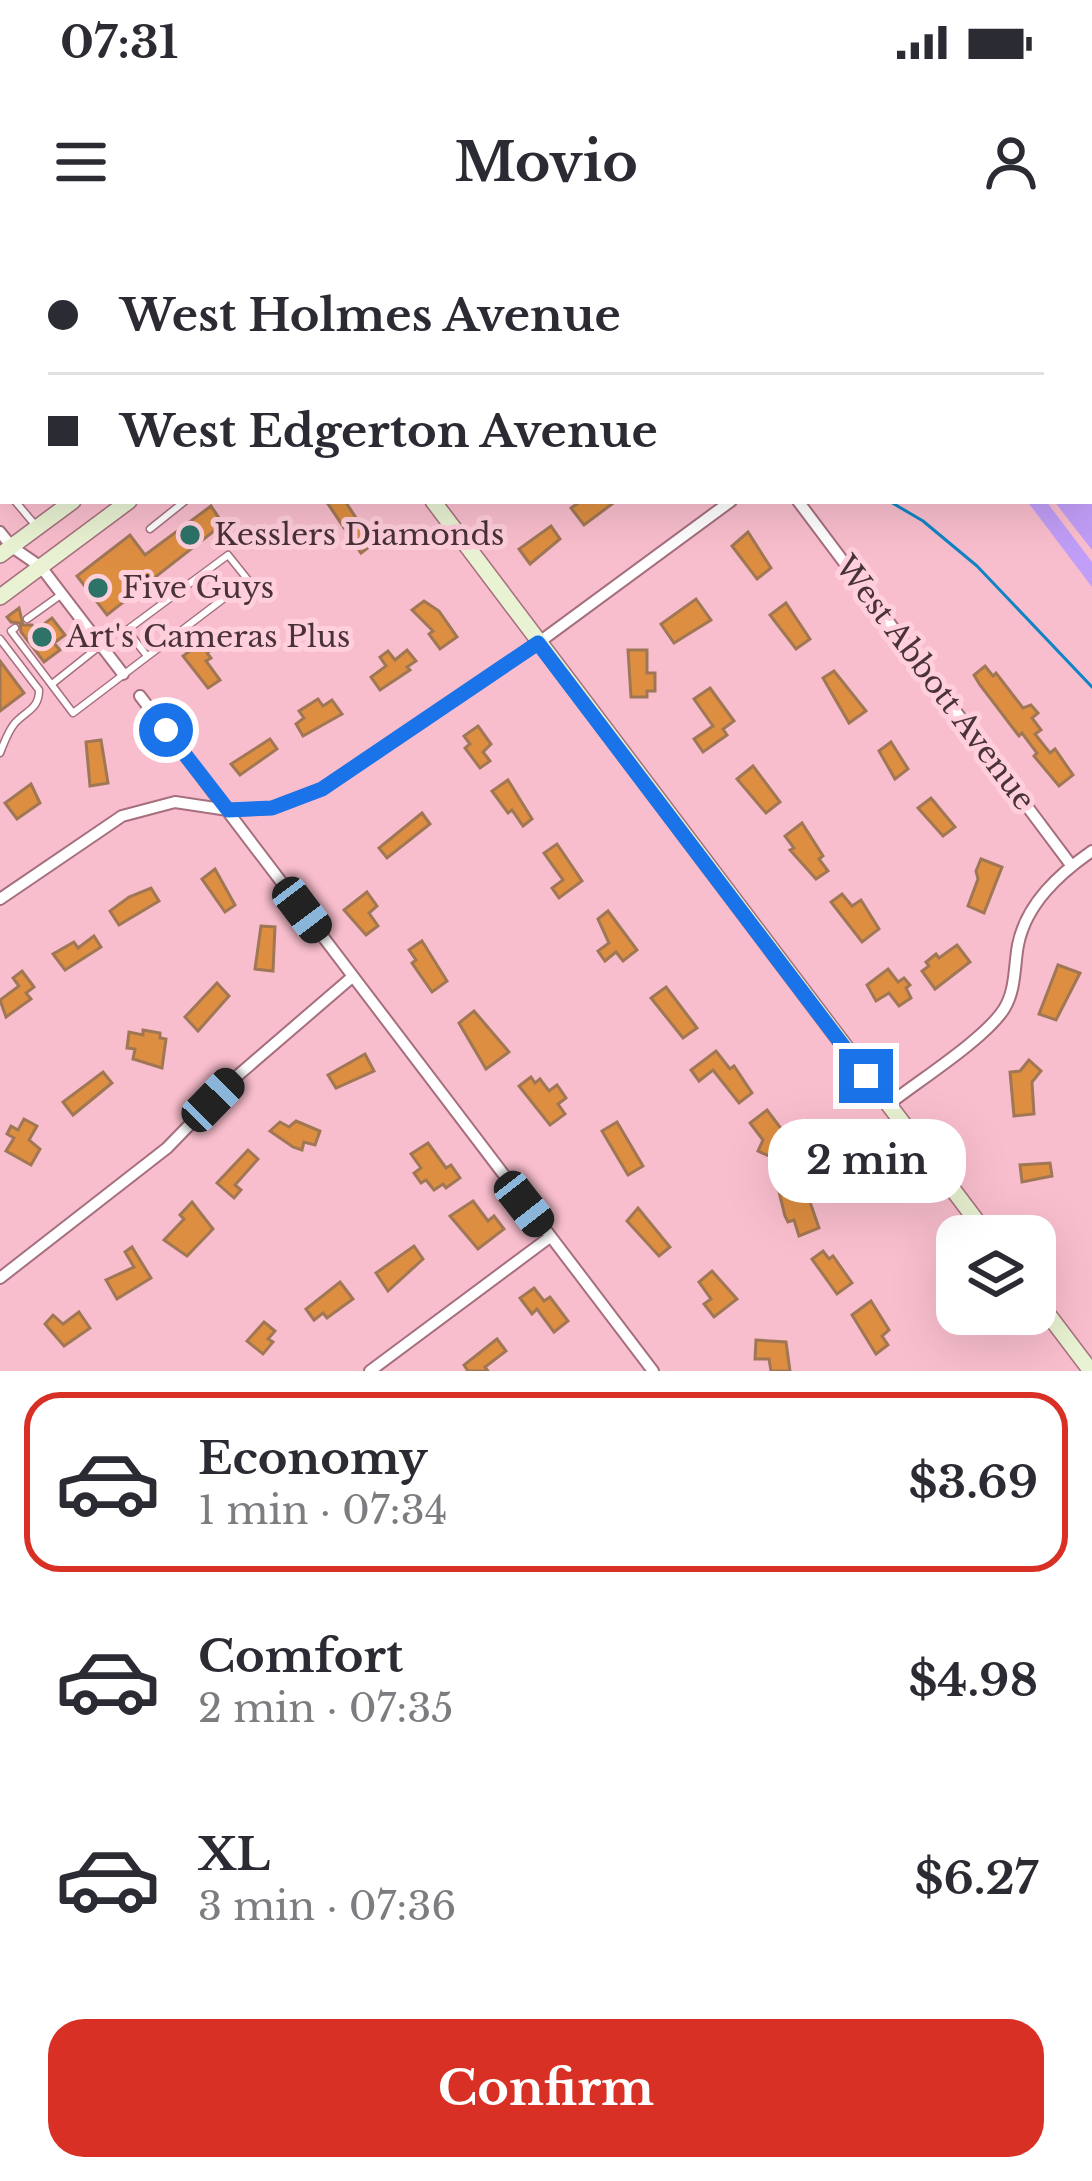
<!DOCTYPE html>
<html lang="en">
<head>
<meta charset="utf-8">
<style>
	body { margin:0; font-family:"Libre Baskerville",serif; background:#f7f7f7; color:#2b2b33; height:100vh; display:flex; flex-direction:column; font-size:45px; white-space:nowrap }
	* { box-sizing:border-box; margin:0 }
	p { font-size:39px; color:#7c7c81 }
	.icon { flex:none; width:66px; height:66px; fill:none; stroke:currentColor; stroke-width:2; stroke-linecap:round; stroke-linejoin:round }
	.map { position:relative; height:1131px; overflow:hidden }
	.side { display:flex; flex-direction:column; background:#fff; flex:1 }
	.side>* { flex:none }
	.banner { position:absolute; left:0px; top:0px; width:1092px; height:264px; box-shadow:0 12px 48px #0002; display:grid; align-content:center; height:264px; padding:0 48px; background:#fff }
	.buttons { position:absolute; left:936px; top:975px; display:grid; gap:24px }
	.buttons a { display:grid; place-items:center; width:120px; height:120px; border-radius:24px; background:#fff; box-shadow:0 12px 48px #0002; font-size:60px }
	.end { position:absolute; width:54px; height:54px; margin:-27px; border:15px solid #1a73e8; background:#fff; box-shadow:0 0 0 6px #fff }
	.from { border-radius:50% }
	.bubble { position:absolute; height:84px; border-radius:36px; background:#fff; box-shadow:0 12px 48px #0002; font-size:39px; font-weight:700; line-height:84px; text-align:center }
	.car { position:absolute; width:36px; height:72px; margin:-36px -18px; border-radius:15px; box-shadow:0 0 9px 3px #0007; background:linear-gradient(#222 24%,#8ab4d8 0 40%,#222 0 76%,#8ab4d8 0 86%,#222 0) }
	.banner b { display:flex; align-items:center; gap:42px; height:114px; font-size:45px }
	.banner b+b { border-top:3px solid #e1e1e2 }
	.banner i { width:30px; height:30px; background:#2b2b33 }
	ul { padding:21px 0 0; list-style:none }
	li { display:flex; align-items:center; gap:36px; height:180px; margin:0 24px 18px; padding:0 24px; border:6px solid transparent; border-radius:36px }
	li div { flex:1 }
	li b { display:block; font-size:45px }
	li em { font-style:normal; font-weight:700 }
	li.current { border-color:#d93025 }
	li>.icon { width:108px; height:108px; stroke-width:1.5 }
	.primary-button { display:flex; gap:24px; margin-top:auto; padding:24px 48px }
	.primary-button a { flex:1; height:138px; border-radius:36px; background:#d93025; color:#fff; font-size:48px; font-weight:700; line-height:138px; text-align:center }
	.status { display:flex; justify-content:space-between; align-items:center; height:84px; padding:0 60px; background:#fff; direction:ltr }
	.status svg { height:33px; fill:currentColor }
	header { display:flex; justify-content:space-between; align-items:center; height:156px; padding:0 48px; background:#fff; font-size:54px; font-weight:700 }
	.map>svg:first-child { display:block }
	.green { fill:#c19ef7 }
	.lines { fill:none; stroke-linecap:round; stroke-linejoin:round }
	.stream { stroke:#1184c4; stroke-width:3 }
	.building { fill:#de8e41; stroke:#a07755; stroke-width:3 }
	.lane-casing { stroke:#a56f7e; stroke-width:9 }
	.street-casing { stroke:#a56f7e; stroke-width:14 }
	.secondary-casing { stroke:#a56f7e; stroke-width:18 }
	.path { stroke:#af838e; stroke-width:3; stroke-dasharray:9 6; stroke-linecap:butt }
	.lane { stroke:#fff; stroke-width:6 }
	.street { stroke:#fff; stroke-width:10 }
	.secondary { stroke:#e9f2d2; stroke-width:15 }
	.route { stroke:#1a73e8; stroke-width:15 }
	.poi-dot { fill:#2d7368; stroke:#ffcfdb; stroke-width:4.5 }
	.labels { text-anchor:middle; stroke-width:10; stroke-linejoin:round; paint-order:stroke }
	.poi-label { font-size:30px; fill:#493238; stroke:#ffcfdb; text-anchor:start }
	.street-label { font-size:30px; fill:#493238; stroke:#ffcfdb }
</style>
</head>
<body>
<div class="status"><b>07:31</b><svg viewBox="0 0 49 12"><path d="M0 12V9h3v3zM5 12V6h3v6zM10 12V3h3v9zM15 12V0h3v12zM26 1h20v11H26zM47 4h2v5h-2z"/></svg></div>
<header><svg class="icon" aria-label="menu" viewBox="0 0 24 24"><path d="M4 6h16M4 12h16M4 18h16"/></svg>Movio<svg class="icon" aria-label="person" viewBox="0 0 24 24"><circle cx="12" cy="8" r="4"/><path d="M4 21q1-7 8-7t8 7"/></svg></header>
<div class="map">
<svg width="1092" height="1131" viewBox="0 0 1092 1131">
	<rect width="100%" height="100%" fill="#f9becd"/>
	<!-- green -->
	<g class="green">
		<polygon points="1092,140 1092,310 1054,261 1089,261"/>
		<polygon points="1027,261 1046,261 1092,322 1092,347"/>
	</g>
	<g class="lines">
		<!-- stream -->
		<g class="stream">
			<polyline points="626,0 628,3"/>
			<polyline points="889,261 923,281 977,326 1092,447"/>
		</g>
	</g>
	<!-- building -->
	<g class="building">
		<polygon points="326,261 345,261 373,304 361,313"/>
		<polygon points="581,261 616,261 584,285 571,268"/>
		<polygon points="211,266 223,284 107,375 77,336 130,295 145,315"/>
		<polygon points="551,286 560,299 530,324 519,309"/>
		<polygon points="748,292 771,328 757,339 732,306"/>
		<polygon points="696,359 711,380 674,403 661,384"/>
		<polygon points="424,361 439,371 457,397 440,409 429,394 433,391 412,370"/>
		<polygon points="786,363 810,399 796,409 770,375"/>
		<polygon points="19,368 23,385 32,385 36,390 52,378 65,395 54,403 60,410 44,422 21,392 20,383 11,382 7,377"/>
		<polygon points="212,395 219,404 207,413 211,418 206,421 220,440 208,448 183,416"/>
		<polygon points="407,410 416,421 407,427 410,430 380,450 371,437 386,426 380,417 388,411 395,420"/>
		<polygon points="628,410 647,410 647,433 655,433 655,451 647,451 647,457 631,457"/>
		<polygon points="0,421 24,453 0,471"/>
		<polygon points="985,426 993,436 996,433 1023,468 1031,465 1038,473 1032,478 1041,490 1035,494 1050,513 1055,509 1073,535 1059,546 1034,516 1037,513 1022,493 1019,496 980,445 974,435"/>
		<polygon points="834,431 866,471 849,483 823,438"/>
		<polygon points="710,448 734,481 723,489 727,495 703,512 694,499 713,486 694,459"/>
		<polygon points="318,459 323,466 332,460 342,474 303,496 296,484 304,478 299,471"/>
		<polygon points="478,486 491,504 483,512 490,521 480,528 465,508 470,504 464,496"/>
		<polygon points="270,499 277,509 240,535 231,524"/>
		<polygon points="101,500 108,543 90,546 86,502"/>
		<polygon points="891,502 908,529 895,539 879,511"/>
		<polygon points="753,526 780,562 766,573 737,539"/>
		<polygon points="508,540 532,579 523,586 512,570 508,573 492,551"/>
		<polygon points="31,544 40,563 17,579 5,563"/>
		<polygon points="931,558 955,587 943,596 918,568"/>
		<polygon points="422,573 430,584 387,618 379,608"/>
		<polygon points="802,583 823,616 819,619 828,631 816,639 790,610 794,608 785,596"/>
		<polygon points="557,604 582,641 559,658 552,648 563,640 544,613"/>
		<polygon points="981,619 1002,627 984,673 968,666 978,639 976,631"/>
		<polygon points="215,629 235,665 225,672 202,639"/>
		<polygon points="151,648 159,661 119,685 110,671 129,657"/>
		<polygon points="367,652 377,666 369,673 378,686 366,695 344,670"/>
		<polygon points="842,654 852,666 861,660 879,689 862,702 831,662"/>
		<polygon points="608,671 637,710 623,721 616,712 605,721 598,711 609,703 598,679"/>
		<polygon points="261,686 275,687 273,731 255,729"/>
		<polygon points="94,696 101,707 65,730 53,714 74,702 78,708"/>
		<polygon points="422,701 447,741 432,752 412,723 416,720 409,710"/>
		<polygon points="957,705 970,722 935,749 922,731 929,726 926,722 936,714 939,718"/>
		<polygon points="1058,725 1080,733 1056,780 1039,774"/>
		<polygon points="888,729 898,742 904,738 910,745 906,748 911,758 899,766 889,753 876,761 867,745"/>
		<polygon points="22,731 34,747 26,753 31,759 6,777 0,760 19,746 13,738"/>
		<polygon points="217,743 229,756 198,791 185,777"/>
		<polygon points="666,747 697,788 683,798 651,758"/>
		<polygon points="474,771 509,812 486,829 459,783"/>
		<polygon points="143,790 160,793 160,798 166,799 162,828 133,819 135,809 127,808 129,792 143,795"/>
		<polygon points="716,811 730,829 734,826 752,853 739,863 713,830 699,841 691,830"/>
		<polygon points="365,814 374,831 336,848 328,835"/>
		<polygon points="1029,820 1041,831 1032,842 1034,874 1014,876 1010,832 1020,831"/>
		<polygon points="103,832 112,843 73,875 63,862"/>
		<polygon points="531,837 535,843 540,839 549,851 557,845 566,858 558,864 565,874 550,885 519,846"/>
		<polygon points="767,870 792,903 785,908 793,919 779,929 771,917 758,911 763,900 750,883"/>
		<polygon points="24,879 37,886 29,900 40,909 31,925 6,911 14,898 7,894 11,886 18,890"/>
		<polygon points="296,881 320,891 315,905 304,902 302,910 293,907 270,891 280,882 289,887"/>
		<polygon points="617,882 643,926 628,935 602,891"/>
		<polygon points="428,903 446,928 451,925 460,938 446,948 443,944 434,950 426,940 421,943 414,933 421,928 411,914"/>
		<polygon points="248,910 258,919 235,945 241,950 234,958 217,943"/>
		<polygon points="1050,923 1052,936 1022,942 1020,925"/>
		<polygon points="803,942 819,988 799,996 794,980 788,982 785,976 779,952"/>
		<polygon points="473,961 488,981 494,976 504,989 478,1009 450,976"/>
		<polygon points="192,962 213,989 187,1016 164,1000 184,979 180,975"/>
		<polygon points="638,968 670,1007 659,1016 627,981"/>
		<polygon points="414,1006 423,1019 388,1051 376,1033"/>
		<polygon points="132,1007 151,1038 117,1059 106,1040 134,1027 125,1012"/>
		<polygon points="823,1011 829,1019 833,1016 852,1043 837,1054 812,1019"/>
		<polygon points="712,1031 737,1059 714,1077 704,1064 711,1059 699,1042"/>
		<polygon points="340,1042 353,1059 327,1078 323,1073 314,1080 306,1069"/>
		<polygon points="534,1048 544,1061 550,1057 568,1081 554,1092 537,1069 532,1074 520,1058"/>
		<polygon points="871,1061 889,1090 882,1096 888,1105 876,1114 852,1075"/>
		<polygon points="79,1072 90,1088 64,1106 45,1084 53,1075 63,1084"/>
		<polygon points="264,1082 275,1091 268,1099 273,1102 263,1114 247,1101"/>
		<polygon points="497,1099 506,1111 485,1127 488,1131 468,1131 464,1125"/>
		<polygon points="756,1100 786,1102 790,1131 771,1131 769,1119 755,1119"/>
	</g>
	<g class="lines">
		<!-- lane casing -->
		<g class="lane-casing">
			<g id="lane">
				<polyline points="36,0 38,3"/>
				<polyline points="289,0 291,3"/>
				<polyline points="543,0 545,3"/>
				<polyline points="660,0 664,0"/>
				<polyline points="764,0 766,3"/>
				<polyline points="13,3 15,0"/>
				<polyline points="365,3 369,0"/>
				<polyline points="725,3 728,0"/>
				<polyline points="803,3 807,0"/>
				<polyline points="0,23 3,19"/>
				<polyline points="0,89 3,93"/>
				<polyline points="0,243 3,247"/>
				<polyline points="15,261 36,286"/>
				<polyline points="150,289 185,261"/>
				<polyline points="27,379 62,354"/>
				<polyline points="15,388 11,391 73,473 248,340 228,315 127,390 147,416"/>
				<path d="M0,399L39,450C39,469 27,470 15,483C8,491 4,503 0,513"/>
				<polyline points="52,444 101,405"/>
			</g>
		</g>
		<!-- street casing -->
		<g class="street-casing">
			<g id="street">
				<polyline points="798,261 1071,625"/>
				<polyline points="0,292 12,307 41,327 123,434"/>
				<polyline points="140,456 653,1131"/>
				<polyline points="0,659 122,576 175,562 228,570 272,568 322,549 538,403 731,261"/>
				<path d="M888,865C918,841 985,799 1004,769C1016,750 1014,726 1018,705C1026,664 1059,634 1092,611"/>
				<polyline points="0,1038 167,908 236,837 351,738"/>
				<polyline points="370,1131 550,997"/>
			</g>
		</g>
		<!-- secondary casing -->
		<g class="secondary-casing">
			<g id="secondary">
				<polyline points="222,0 225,3"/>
				<polyline points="246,0 248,3"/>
				<polyline points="425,3 429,0"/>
				<polyline points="489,3 493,0"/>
				<polyline points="433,261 988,996"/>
				<polyline points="0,315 73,261"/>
				<polyline points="0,357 129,261"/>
				<polyline points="1035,1057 1091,1131"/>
			</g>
		</g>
		<!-- path -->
		<g class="path">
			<polyline points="1006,3 1010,0"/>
			<polyline points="1089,106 1092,107"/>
		</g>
		<!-- lane -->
		<use href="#lane" class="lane"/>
		<!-- street -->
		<use href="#street" class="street"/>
		<!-- secondary -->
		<use href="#secondary" class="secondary"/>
	</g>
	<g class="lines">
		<!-- route -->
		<polyline class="route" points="166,490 228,570 272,568 322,549 538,403 866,836"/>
	</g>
	<!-- markers -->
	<g class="poi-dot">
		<circle cx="190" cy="295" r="12"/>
		<circle cx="98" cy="348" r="12"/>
		<circle cx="42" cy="397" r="12"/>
	</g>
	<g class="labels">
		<!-- poi labels -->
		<g class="poi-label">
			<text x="214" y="305">Kesslers Diamonds</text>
			<text x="122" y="358">Five Guys</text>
			<text x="66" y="407">Art's Cameras Plus</text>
		</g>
		<!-- street labels -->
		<g class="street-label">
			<text transform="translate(935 443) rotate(53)" y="10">West Abbott Avenue</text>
		</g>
	</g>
</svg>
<div class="buttons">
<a><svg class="icon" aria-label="layers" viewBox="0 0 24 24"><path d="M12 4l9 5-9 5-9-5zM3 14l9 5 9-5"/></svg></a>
</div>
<i class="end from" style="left:166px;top:490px"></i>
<i class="end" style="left:866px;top:836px"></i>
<div class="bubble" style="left:768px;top:879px;width:198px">2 min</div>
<i class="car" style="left:302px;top:670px;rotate:143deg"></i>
<i class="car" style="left:213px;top:860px;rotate:44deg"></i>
<i class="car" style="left:524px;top:964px;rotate:142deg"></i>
<div class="banner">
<b><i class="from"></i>West Holmes Avenue</b>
<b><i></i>West Edgerton Avenue</b>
</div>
</div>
<section class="side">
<ul>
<li class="current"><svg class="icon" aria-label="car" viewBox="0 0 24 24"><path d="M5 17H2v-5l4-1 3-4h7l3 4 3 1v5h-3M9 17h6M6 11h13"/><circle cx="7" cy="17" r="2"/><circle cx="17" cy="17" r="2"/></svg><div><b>Economy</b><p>1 min · 07:34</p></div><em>$3.69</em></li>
<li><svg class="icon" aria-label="car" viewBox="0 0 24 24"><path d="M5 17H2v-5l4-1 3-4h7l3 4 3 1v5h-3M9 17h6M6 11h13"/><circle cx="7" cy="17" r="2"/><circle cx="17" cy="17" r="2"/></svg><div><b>Comfort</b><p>2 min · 07:35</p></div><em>$4.98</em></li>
<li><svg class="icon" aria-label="car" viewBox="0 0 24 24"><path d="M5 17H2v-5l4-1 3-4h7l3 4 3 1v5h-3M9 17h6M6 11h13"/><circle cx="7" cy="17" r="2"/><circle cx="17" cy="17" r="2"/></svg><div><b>XL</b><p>3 min · 07:36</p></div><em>$6.27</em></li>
</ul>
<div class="primary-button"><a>Confirm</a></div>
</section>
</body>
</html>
